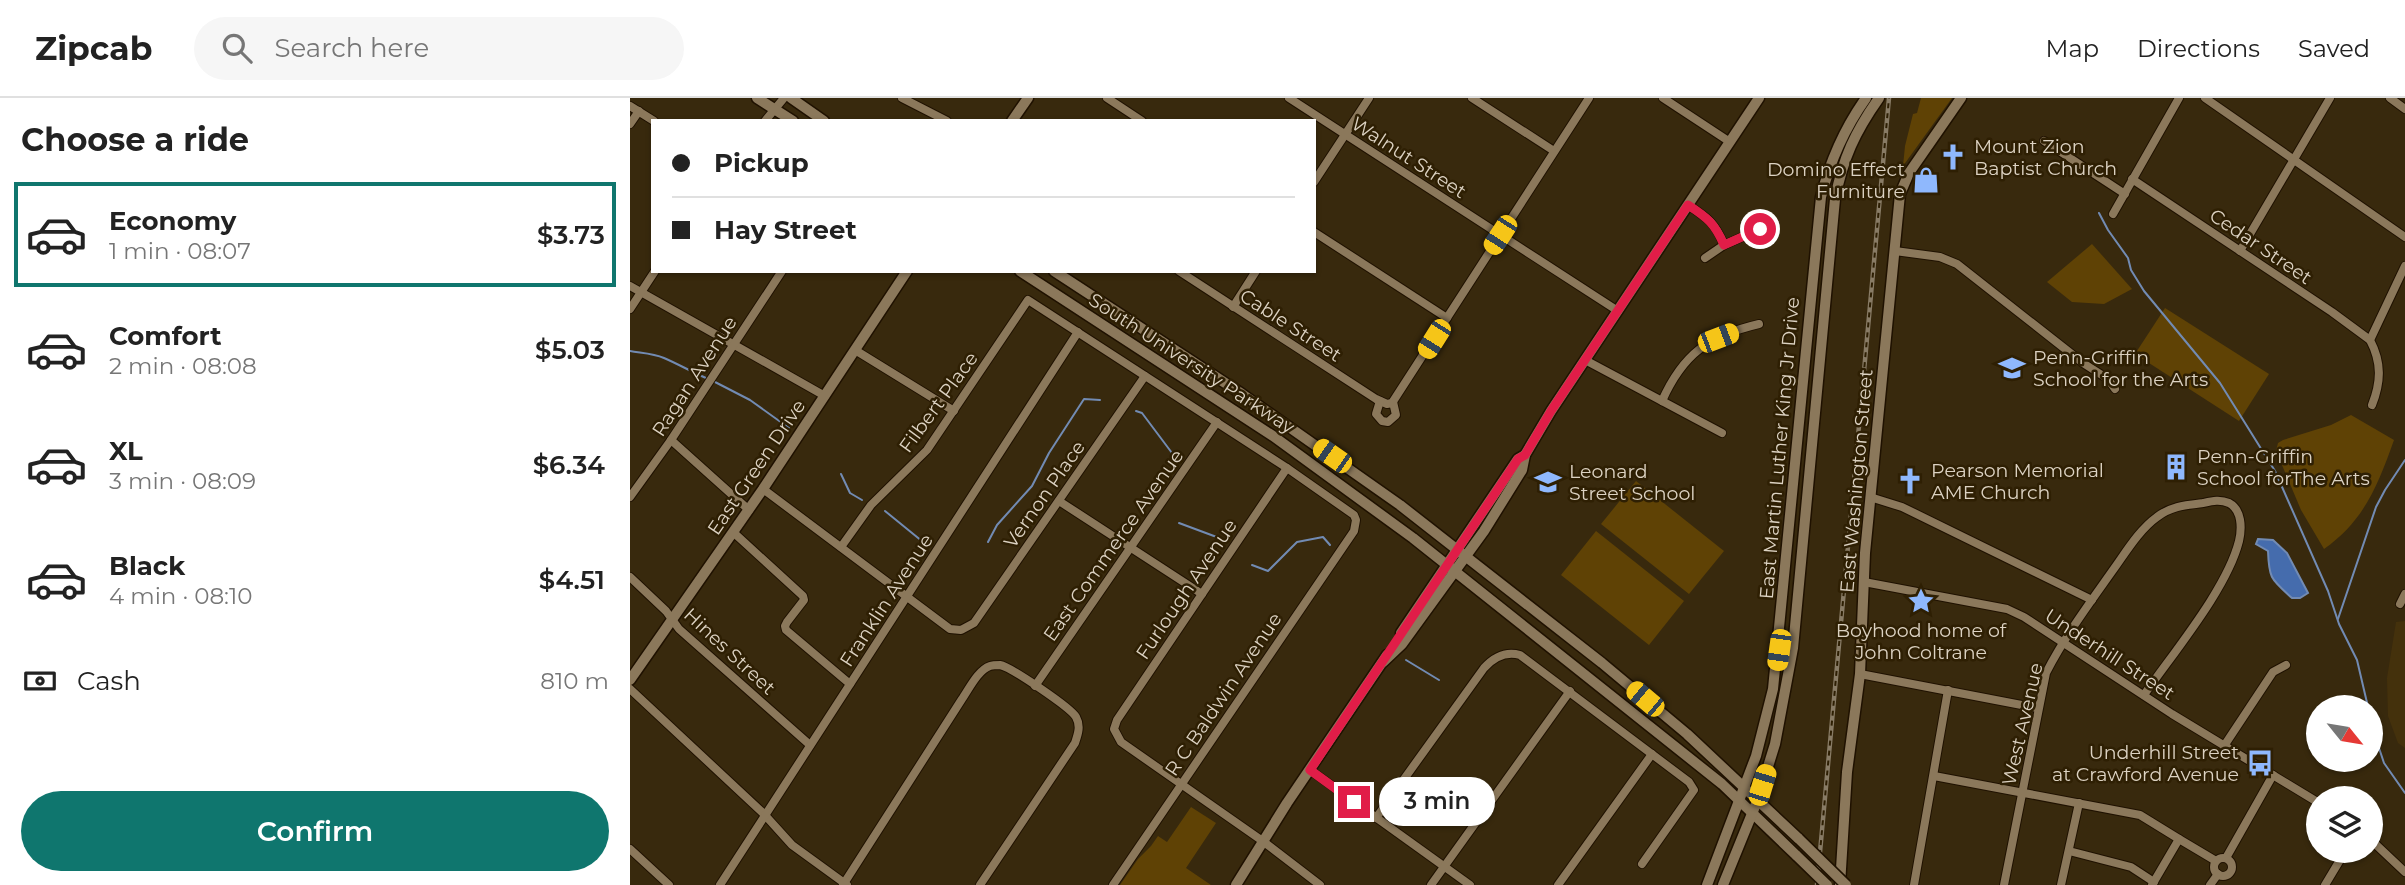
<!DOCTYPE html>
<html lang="en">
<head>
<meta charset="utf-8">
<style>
	body { margin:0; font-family:Montserrat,sans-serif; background:#f6f6f6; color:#222; height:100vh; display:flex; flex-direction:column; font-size:26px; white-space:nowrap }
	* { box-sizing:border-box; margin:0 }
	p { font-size:23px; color:#767676 }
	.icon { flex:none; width:38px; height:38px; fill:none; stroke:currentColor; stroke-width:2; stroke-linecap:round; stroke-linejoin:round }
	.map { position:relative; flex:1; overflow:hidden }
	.side { display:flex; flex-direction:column; background:#fff; width:630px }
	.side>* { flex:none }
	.guide { position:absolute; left:21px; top:21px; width:665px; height:154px; border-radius:0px; box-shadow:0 2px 5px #0004; display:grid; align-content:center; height:154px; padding:0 21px; background:#fff }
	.needle { width:46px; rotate:120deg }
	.buttons { position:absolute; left:1676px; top:597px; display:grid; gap:14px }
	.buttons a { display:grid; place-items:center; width:77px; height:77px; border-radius:50%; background:#fff; box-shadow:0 2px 5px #0004; font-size:35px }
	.end { position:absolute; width:32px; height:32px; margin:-16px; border:9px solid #e11d48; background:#fff; box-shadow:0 0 0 4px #fff }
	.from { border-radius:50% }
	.bubble { position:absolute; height:49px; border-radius:24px; background:#fff; box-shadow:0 2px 5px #0004; font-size:23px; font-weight:600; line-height:49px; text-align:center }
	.car { position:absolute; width:21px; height:42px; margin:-21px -10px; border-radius:9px; box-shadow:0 0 5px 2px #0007; background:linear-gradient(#f5c518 24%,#345 0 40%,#f5c518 0 76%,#345 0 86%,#f5c518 0) }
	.guide b { display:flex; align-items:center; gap:24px; height:66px; font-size:26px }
	.guide b+b { border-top:2px solid #e0e0e0 }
	.guide i { width:18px; height:18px; background:#222 }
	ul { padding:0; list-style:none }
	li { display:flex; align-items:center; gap:21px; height:105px; margin:0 14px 10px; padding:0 7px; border:4px solid transparent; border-radius:0px }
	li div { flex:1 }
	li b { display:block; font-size:26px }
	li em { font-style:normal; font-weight:600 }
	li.selected { border-color:#0f766e }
	li>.icon { width:63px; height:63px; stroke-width:1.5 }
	h2 { padding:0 21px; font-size:32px; line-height:84px }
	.pay { display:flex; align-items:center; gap:18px; height:77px; padding:0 21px; font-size:26px }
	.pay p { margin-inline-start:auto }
	.button { display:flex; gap:14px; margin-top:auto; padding:14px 21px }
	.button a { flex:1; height:80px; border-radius:42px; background:#0f766e; color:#fff; font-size:28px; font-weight:600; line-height:80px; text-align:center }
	header { display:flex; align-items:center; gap:42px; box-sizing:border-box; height:98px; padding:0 35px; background:#fff; border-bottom:2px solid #e0e0e0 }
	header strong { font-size:33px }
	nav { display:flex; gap:38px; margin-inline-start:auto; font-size:24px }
	.search { width:490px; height:63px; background:#f6f6f6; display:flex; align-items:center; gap:18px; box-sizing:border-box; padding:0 24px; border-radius:38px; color:#767676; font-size:26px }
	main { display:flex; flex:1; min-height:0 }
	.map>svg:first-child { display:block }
	.built { fill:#44310c }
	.green { fill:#5f4205 }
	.water { fill:#456cad; stroke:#728bb3; stroke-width:2 }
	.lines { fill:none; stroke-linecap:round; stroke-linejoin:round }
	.stream { stroke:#728bb3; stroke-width:2 }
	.street-casing { stroke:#1f1100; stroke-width:10 }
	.secondary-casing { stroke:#1f1100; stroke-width:13 }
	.street { stroke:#8b785b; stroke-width:8 }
	.secondary { stroke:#8b785b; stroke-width:10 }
	.rail-casing { stroke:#887b65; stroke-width:4.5 }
	.rail { stroke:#2e1f03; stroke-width:2; stroke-dasharray:5; stroke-linecap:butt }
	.secondary-bridge-casing { stroke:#1f1100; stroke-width:13; stroke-linecap:butt }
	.secondary-bridge { stroke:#8b785b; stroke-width:10 }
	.route { stroke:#e11d48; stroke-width:9 }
	.labels { text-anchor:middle; stroke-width:5; stroke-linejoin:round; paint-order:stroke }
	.poi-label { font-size:19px; fill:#dcd2c2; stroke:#2e1f03; text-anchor:start }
	.street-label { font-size:19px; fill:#dcd2c2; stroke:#2e1f03 }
</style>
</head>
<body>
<header>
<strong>Zipcab</strong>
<div class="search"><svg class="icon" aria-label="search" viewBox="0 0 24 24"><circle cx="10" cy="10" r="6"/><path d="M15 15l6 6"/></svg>Search here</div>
<nav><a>Map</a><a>Directions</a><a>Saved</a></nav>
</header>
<main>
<section class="side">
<h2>Choose a ride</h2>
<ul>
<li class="selected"><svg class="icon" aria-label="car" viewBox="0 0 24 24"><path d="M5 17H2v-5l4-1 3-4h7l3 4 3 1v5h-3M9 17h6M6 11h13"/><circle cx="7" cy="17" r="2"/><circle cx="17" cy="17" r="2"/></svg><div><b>Economy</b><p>1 min · 08:07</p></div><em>$3.73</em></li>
<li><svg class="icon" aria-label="car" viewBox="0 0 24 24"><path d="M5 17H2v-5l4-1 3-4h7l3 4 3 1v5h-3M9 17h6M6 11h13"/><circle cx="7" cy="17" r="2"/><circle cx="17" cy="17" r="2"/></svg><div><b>Comfort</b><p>2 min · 08:08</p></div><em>$5.03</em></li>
<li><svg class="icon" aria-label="car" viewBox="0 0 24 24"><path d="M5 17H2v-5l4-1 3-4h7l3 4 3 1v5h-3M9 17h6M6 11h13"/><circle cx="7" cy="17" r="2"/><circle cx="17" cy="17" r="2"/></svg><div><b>XL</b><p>3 min · 08:09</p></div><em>$6.34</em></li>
<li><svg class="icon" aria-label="car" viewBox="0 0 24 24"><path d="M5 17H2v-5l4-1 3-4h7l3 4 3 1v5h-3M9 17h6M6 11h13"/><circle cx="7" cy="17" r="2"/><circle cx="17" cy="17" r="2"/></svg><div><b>Black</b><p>4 min · 08:10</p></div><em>$4.51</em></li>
</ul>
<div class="pay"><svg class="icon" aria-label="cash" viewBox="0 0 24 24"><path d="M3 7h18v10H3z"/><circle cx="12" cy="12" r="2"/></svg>Cash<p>810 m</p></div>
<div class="button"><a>Confirm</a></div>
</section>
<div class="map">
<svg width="1775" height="787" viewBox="0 0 1775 787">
	<rect width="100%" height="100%" fill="#38290d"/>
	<!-- built -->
	<polygon class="built" points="1775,523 1775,650 1768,645 1758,618 1757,580 1766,524"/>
	<!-- green -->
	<g class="green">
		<polygon points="1291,0 1322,0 1273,68 1275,48 1283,16 1287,15"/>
		<polygon points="1462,146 1502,191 1474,206 1442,204 1417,184"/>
		<polygon points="1535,210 1639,276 1609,323 1505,256"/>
		<path d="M1721,317L1764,342C1748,387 1734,423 1694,451L1671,412L1646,353L1648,345L1653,342L1701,327Z"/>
		<polygon points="1006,383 1094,453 1059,496 971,426"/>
		<polygon points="966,433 1054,503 1019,547 931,477"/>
		<polygon points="561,709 586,725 556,770 581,787 490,787 508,761 521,748 528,738 537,744"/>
	</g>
	<!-- water -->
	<path class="water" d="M1628,441L1643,442L1657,455L1678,495L1670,500H1662C1641,481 1639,481 1638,453L1626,446Z"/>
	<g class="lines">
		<!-- stream -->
		<g class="stream">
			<polyline points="1469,115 1478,132 1498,160 1501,172 1514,193 1590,285 1645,373 1698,493 1709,526 1727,562 1738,609"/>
			<path d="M0,253C11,255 23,255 34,260C48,266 62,274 76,280"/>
			<polyline points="85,284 120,302 159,330"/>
			<polyline points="506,313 512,315 548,363"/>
			<polyline points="211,376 220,395 232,402"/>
			<polyline points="255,413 298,448"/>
			<polyline points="549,425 592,441"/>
			<polyline points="358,444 367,427 402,388 419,355 454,301 470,302"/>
			<polyline points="622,467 638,473 667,444 693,439 700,447"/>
			<polyline points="1708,521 1746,409 1755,392 1775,362"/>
			<polyline points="776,562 809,582"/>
			<polyline points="1741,626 1754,665 1775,695"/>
		</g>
		<!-- street casing -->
		<g class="street-casing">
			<g id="street">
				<polyline points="272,0 317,23"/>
				<polyline points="477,0 512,23"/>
				<polyline points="659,0 988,213"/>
				<polyline points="842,0 924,53"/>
				<polyline points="1033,0 1100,44"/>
				<polyline points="1575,0 1775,139"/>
				<polyline points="1760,0 1775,11"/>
				<polyline points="0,8 24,23"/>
				<polyline points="135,23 154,0"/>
				<polyline points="0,26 9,13"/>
				<polyline points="1414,43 1495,96"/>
				<polyline points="1502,81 1702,214 1740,242"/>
				<polyline points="684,84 739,0"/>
				<path d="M1058,107C1078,120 1085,125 1094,147"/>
				<polyline points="1483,116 1549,0"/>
				<polyline points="684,134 817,220"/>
				<polyline points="1265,153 1310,159 1327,166 1453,265 1478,281 1485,291"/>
				<polyline points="1610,153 1700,0"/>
				<polyline points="1075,160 1094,147 1130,131"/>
				<polyline points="549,173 746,301 757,306 762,305 959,0"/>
				<polyline points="0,188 195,298"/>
				<polyline points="603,209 626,173"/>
				<polyline points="0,211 25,173"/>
				<polyline points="225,252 324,313"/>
				<polyline points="955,262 1092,335"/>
				<polyline points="750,303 746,316 752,323 758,324 766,317 763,304"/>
				<path d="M1032,303C1053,256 1078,238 1129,226"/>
				<path d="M1742,307C1751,284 1752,265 1740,242L1775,168"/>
				<polyline points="41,342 119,412"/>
				<polyline points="657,370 487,622 484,631 491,644 634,744 690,787"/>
				<polyline points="133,391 320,531 331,532 344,525 515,278"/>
				<polyline points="0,399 41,342 152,173"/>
				<polyline points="1240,399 1272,409 1462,502"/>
				<polyline points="429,403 572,496"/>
				<polyline points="103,434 173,498 174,502 157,524 155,528 156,532 220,586"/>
				<polyline points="211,449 241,407 297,352 398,202 657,370 724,417 726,422 724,433 483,787"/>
				<polyline points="0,479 36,513 49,531 180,647"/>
				<polyline points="1234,484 1377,511 1394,519 1542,616 1689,705"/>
				<polyline points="1770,506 1775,496"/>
				<polyline points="1230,576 1407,610"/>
				<polyline points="405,588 587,324"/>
				<polyline points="0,591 133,715 162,747 217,787"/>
				<polyline points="1594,648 1643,574 1656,567"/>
				<polyline points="680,672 840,787"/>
				<polyline points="1304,678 1510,717 1549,741 1522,787"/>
				<path d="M746,720L854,570C864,559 876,553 890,557L1059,684L1064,692L1012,766"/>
				<polyline points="1549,741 1586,763"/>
				<polyline points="1741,742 1775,774"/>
				<polyline points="0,751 39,787"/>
				<polyline points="1439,753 1501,769 1524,784"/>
				<polyline points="1596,760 1643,677"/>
				<circle cx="1593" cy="769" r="9"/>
				<polyline points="90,787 448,234"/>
				<path d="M213,787L332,601C339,591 348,572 360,568C363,567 367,567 370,567C381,569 441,610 446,619C451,628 448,636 445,645L350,787"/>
				<polyline points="801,787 940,593"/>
				<polyline points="928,787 1022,656"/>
				<polyline points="1284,787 1318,592"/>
				<path d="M1374,787L1416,575C1435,538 1459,506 1483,472C1496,454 1509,432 1527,419C1541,408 1556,407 1573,405C1582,403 1590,401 1599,405C1612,412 1612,430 1609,443C1597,491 1543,555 1514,597"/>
				<polyline points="1431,787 1449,705"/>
				<polyline points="1580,787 1588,776"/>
				<polyline points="1695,787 1716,752"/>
			</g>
		</g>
		<!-- secondary casing -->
		<g class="secondary-casing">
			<g id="secondary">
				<polyline points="127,0 163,23"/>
				<polyline points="161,0 194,23"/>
				<polyline points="382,23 398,0"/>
				<polyline points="390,173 643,338 783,440 1092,686 1167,758"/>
				<polyline points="424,173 612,296 770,407 972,565 1057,636 1169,741"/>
				<polyline points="771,535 888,361 895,357"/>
				<polyline points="753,564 772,546 854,433 892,372 895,357 921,313 1129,0"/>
				<polyline points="0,582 133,391 277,173"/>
				<polyline points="606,787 657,705 757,557"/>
				<path d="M1077,787L1126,658L1143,591L1191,99C1200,63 1214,31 1236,0"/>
				<path d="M1093,787L1128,701L1145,646L1163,550L1205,101C1213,60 1225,34 1249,0"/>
				<polyline points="1210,787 1217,674 1230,576 1235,455 1270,96 1279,75 1331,0"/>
			</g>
		</g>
		<!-- street -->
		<use href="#street" class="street"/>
		<!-- secondary -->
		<use href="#secondary" class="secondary"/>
		<!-- rail casing -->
		<g class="rail-casing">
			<polyline id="rail" points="1187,787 1259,0"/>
		</g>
		<!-- rail -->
		<use href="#rail" class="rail"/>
		<!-- secondary-bridge casing -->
		<g class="secondary-bridge-casing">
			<g id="secondary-bridge">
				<polyline points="1169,741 1216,787"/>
				<polyline points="1167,758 1197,787"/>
			</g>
		</g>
		<!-- secondary-bridge -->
		<use href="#secondary-bridge" class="secondary-bridge"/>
	</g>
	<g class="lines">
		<!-- route -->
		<path class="route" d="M724,704L680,672L888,361L895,357L921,313L1058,107C1078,120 1085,126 1094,147L1130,131"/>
	</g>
	<!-- icons -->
	<defs>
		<g id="church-bare" transform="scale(2.1)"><path d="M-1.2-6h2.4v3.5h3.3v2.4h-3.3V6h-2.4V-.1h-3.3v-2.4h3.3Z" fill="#8fb8fd" stroke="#2e1f03" stroke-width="2.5" paint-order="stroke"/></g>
		<g id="shop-bare" transform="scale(2.1)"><path d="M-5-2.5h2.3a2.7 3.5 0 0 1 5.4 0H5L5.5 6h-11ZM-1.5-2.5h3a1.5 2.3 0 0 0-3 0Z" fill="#8fb8fd" stroke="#2e1f03" stroke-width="2.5" paint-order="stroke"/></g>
		<g id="school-bare" transform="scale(2.1)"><path d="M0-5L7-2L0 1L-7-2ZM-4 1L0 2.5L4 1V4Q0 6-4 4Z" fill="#8fb8fd" stroke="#2e1f03" stroke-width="2.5" paint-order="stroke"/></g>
		<g id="building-bare" transform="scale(2.1)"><path d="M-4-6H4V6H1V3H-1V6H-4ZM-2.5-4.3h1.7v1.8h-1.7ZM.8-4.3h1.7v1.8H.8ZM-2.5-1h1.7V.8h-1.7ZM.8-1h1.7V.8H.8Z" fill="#8fb8fd" stroke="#2e1f03" stroke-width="2.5" paint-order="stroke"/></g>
		<g id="sight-bare" transform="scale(2.1)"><path d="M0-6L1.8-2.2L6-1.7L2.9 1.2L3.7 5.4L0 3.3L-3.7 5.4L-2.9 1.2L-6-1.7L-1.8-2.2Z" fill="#8fb8fd" stroke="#2e1f03" stroke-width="2.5" paint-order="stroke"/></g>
		<g id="bus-bare" transform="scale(2.1)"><path d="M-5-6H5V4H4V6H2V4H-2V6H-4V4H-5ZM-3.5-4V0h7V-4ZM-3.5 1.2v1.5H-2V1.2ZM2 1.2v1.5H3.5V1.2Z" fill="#8fb8fd" stroke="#2e1f03" stroke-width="2.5" paint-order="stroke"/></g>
	</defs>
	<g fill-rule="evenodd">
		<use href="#church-bare" x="1323" y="59"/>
		<use href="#shop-bare" x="1296" y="82"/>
		<use href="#school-bare" x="1382" y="270"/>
		<use href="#building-bare" x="1546" y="369"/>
		<use href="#church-bare" x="1280" y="383"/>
		<use href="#school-bare" x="918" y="384"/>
		<use href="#sight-bare" x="1291" y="503"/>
		<use href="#bus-bare" x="1630" y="665"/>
	</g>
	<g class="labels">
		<!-- poi labels -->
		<g class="poi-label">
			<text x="1344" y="55">Mount Zion<tspan x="1344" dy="22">Baptist Church</tspan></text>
			<text x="1275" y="78" text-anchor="end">Domino Effect<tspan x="1275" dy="22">Furniture</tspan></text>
			<text x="1403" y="266">Penn-Griffin<tspan x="1403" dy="22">School for the Arts</tspan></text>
			<text x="1567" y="365">Penn-Griffin<tspan x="1567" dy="22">School forThe Arts</tspan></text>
			<text x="1301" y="379">Pearson Memorial<tspan x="1301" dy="22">AME Church</tspan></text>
			<text x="939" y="380">Leonard<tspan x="939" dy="22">Street School</tspan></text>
			<text x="1291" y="539" text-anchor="middle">Boyhood home of<tspan x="1291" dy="22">John Coltrane</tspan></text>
			<text x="1609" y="661" text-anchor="end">Underhill Street<tspan x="1609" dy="22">at Crawford Avenue</tspan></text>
		</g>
		<!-- street labels -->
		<g class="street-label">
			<text transform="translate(779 59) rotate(33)" y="7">Walnut Street</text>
			<text transform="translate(1631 148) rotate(34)" y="7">Cedar Street</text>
			<text transform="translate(661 227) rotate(33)" y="7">Cable Street</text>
			<text transform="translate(562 265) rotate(33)" y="7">South University Parkway</text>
			<text transform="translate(64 278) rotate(-57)" y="7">Ragan Avenue</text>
			<text transform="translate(308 304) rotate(-54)" y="7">Filbert Place</text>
			<text transform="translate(1149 350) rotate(-85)" y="7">East Martin Luther King Jr Drive</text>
			<text transform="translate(126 369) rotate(-56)" y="7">East Green Drive</text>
			<text transform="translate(1226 383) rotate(-85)" y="7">East Washington Street</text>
			<text transform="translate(414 396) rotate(-55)" y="7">Vernon Place</text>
			<text transform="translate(483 447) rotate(-55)" y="7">East Commerce Avenue</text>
			<text transform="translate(556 491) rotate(-56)" y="7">Furlough Avenue</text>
			<text transform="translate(256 502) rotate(-57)" y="7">Franklin Avenue</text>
			<text transform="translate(100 553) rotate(43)" y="7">Hines Street</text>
			<text transform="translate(1480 556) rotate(33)" y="7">Underhill Street</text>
			<text transform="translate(593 596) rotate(-56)" y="7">R C Baldwin Avenue</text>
			<text transform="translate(1392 626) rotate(-77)" y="7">West Avenue</text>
		</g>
	</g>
</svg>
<div class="buttons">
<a><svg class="needle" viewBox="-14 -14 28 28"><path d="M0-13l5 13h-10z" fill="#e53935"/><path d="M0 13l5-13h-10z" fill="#767676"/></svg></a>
<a><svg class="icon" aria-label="layers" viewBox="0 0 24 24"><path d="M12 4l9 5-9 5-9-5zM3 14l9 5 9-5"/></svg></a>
</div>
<i class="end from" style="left:1130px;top:131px"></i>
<i class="end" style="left:724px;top:704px"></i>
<div class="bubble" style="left:749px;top:679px;width:116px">3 min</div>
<i class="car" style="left:870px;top:137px;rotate:213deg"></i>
<i class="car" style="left:1088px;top:240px;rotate:69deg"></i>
<i class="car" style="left:804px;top:241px;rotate:212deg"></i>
<i class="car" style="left:702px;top:358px;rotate:305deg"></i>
<i class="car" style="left:1149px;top:552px;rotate:188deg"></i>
<i class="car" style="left:1015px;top:601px;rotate:310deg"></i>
<i class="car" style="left:1132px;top:687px;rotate:17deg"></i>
<div class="guide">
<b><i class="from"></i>Pickup</b>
<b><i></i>Hay Street</b>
</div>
</div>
</main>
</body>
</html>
